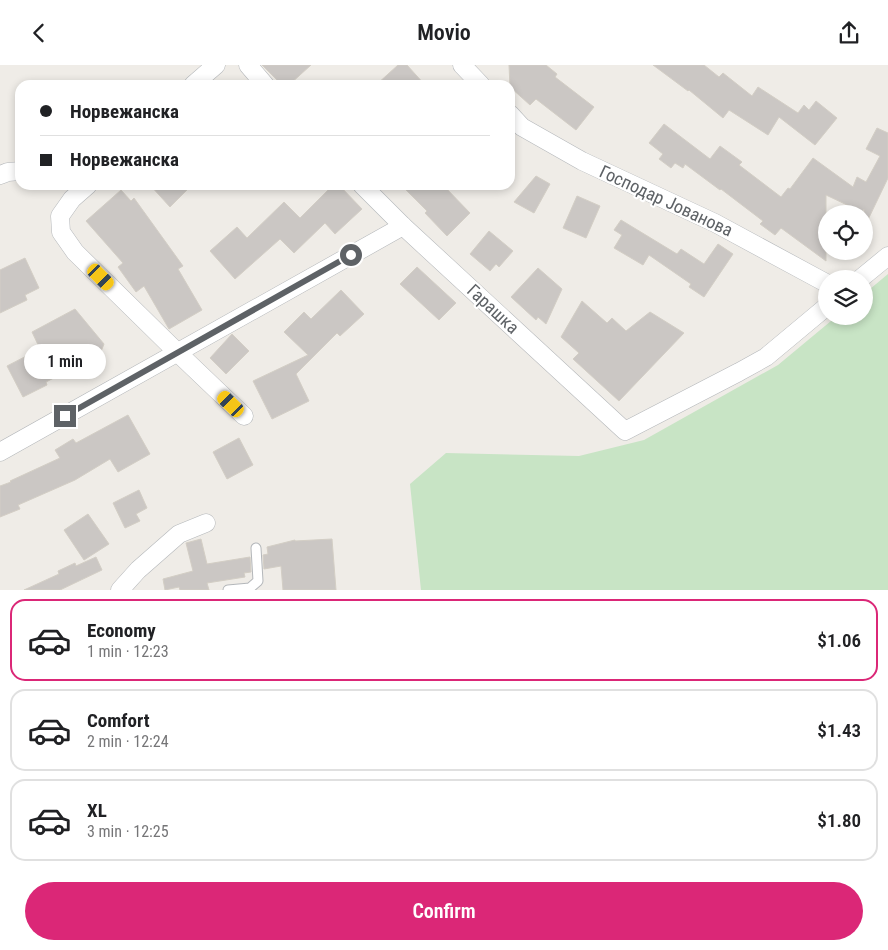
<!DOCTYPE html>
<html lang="en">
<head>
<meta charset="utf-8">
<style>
	body { margin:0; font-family:"Roboto Condensed",sans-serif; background:#f6f6f6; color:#202124; height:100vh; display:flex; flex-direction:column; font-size:19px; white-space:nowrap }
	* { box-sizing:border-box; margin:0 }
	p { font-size:16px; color:#757577 }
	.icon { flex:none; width:28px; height:28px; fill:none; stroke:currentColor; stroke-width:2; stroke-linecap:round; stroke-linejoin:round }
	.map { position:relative; height:525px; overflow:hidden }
	.panel { display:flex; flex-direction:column; background:#fff; flex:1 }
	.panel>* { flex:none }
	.banner { position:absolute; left:15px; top:15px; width:500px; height:110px; border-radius:15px; box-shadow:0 2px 8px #0003; display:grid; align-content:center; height:110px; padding:0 25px; background:#fff }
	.fabs { position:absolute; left:818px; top:140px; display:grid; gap:10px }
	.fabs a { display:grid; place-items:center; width:55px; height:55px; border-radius:50%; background:#fff; box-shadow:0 2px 8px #0003; font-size:25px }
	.end { position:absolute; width:22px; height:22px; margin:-11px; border:6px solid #5e6266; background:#fff; box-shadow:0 0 0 2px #fff }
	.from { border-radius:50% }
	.bubble { position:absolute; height:35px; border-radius:18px; background:#fff; box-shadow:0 2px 8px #0003; font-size:16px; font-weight:600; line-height:35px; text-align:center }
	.car { position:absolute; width:15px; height:30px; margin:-15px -8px; border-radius:6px; box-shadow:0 0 4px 1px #0007; background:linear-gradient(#f5c518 24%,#345 0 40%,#f5c518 0 76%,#345 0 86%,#f5c518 0) }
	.banner b { display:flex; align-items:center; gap:18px; height:48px; font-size:19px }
	.banner b+b { border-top:1px solid #e0e0e0 }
	.banner i { width:12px; height:12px; background:#202124 }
	ul { padding:9px 0 0; list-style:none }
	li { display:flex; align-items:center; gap:15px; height:82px; margin:0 10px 8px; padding:0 15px; border:2px solid #e0e0e0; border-radius:15px }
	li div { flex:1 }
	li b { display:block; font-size:19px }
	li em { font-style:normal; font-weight:600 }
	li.current { border-color:#db2777 }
	li>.icon { width:45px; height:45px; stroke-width:1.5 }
	.action { display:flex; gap:10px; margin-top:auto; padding:10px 25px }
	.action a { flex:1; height:58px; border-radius:30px; background:#db2777; color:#fff; font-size:20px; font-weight:600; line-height:58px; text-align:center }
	header { display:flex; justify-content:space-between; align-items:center; height:65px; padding:0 25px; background:#fff; font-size:22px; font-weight:600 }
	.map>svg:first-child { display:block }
	.green { fill:#c8e4c5 }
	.building { fill:#cbc7c4; stroke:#d3cec5 }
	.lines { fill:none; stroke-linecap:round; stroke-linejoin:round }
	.service-casing { stroke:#b4b7ba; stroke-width:11 }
	.minor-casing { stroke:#b4b7ba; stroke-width:19 }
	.service { stroke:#fff; stroke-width:9 }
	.minor { stroke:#fff; stroke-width:18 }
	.route { stroke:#5e6266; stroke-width:6 }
	.labels { text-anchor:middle; stroke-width:4; stroke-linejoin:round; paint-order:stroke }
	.street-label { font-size:18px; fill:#5e6266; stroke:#fff }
</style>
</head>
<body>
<header><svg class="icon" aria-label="back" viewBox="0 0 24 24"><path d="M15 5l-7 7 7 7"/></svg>Movio<svg class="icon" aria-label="share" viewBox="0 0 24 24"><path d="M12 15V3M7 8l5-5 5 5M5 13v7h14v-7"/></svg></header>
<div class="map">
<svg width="888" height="525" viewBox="0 0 888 525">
	<rect width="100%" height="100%" fill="#efece7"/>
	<!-- green -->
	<polygon class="green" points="888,209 888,525 421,525 410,419 446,388 579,391 644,375 778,300 837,251 864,251 864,229"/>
	<!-- building -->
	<g class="building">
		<polygon points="262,0 311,0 289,20 282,20"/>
		<polygon points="398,0 407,0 425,20 376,20"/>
		<polygon points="509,0 546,0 557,9 555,12 594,42 576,65 536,34 530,40 510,22"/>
		<polygon points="653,0 704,0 719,12 723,8 752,31 758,22 798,48 804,40 809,45 816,36 837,53 815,80 779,52 768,70 729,45 723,53 689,25 688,26"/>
		<polygon points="664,59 710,94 720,81 742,97 739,100 781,132 788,123 790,124 813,93 853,122 857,112 866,117 880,91 866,84 877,63 888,68 888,113 864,163 864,144 862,147 826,130 826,196 781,163 775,170 760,159 763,156 721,124 720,125 685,99 683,103 675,98 671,103 659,94 663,89 649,78"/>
		<polygon points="536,111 550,119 534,148 514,137"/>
		<polygon points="150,120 192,120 170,142"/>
		<polygon points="333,120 339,120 362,144 335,169 325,158 294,188 280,174 235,214 210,186 237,162 247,173 284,137 300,153"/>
		<polygon points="401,120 443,120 470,148 447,171 425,148 427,146"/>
		<polygon points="121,125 131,136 134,133 183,201 178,204 202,245 169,264 144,221 136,227 118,202 123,198 86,156"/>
		<polygon points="577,131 600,141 586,173 563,163"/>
		<polygon points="621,155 677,189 681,184 704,199 718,179 733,189 704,232 689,222 691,219 649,190 643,200 614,183 622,170 614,165"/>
		<polygon points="489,166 513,186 499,202 496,199 490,206 470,189"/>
		<polygon points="25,193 39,223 25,230 27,235 0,248 0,205"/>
		<polygon points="417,202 456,238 439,255 400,219"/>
		<polygon points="538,203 562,224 546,259 538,252 536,255 511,232"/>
		<polygon points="341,225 364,249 340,271 337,268 296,309 309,336 272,354 253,316 308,290 284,267 304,247 311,254"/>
		<polygon points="582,236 607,258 612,253 626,266 650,247 684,268 619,336 573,294 579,288 561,272"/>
		<polygon points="75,244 104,279 100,289 46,317 47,320 23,332 7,301 40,284 32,267"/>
		<polygon points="232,269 249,286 226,309 210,293"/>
		<polygon points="128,350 150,389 118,407 110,394 75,415 18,440 20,444 0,452 0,421 11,417 10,416 60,393 55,385 73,374 76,378"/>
		<polygon points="239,373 253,400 227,414 213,387"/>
		<polygon points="139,425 147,443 136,449 140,456 125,463 113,438"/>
		<polygon points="88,449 109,479 84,495 64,465"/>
		<polygon points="201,474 207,499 250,492 251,507 244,508 245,512 207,518 209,525 180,525 179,522 165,525 163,514 193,506 186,478"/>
		<polygon points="332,474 336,525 283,525 281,501 264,504 263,490 268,489 267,482 295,475 295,476"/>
		<polygon points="96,492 102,505 60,525 24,525 59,509 58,506 75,498 76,501"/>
	</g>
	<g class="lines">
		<!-- service casing -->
		<g class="service-casing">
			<polyline id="service" points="228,525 250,523 258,516 256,483"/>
		</g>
		<!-- minor casing -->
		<g class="minor-casing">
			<g id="minor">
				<polyline points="248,0 265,20"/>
				<polyline points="462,0 481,20"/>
				<polyline points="193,20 216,0"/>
				<polyline points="510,49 522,62 582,96 715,158 826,218"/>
				<polyline points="0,110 8,107 20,106"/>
				<polyline points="88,120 72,134 60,151 61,167 75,187 178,288 244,351"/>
				<polyline points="362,120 403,161 625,366 739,307 766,292 826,242"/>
				<polyline points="860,214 888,191"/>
				<polyline points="0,387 403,161"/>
				<polyline points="120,525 138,505 179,469 206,458"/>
			</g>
		</g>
		<!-- service -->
		<use href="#service" class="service"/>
		<!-- minor -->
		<use href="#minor" class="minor"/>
	</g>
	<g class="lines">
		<!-- route -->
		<polyline class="route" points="65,351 351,190"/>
	</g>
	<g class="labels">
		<!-- street labels -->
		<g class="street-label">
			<text transform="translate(666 136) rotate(25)" y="6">Господар Јованова</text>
			<text transform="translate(493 244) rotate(43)" y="6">Гарашка</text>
		</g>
	</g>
</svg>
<div class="fabs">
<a><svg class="icon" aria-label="locate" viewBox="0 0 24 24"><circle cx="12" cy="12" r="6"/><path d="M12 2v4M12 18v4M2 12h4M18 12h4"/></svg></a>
<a><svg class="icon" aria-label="layers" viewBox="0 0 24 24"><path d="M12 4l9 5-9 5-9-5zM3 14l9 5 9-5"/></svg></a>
</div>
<i class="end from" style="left:351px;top:190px"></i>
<i class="end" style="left:65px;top:351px"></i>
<div class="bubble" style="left:24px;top:279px;width:82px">1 min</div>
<i class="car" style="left:101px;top:212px;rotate:135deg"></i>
<i class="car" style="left:231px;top:339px;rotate:314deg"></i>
<div class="banner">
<b><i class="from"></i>Норвежанска</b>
<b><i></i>Норвежанска</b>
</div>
</div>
<section class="panel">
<ul>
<li class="current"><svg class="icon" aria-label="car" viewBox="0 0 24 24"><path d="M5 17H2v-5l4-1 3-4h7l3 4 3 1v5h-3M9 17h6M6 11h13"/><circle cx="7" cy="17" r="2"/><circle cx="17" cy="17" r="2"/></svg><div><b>Economy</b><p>1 min · 12:23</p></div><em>$1.06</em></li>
<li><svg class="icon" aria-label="car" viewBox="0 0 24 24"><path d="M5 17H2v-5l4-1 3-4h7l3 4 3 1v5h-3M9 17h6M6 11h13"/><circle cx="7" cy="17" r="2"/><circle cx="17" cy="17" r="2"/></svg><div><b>Comfort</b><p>2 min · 12:24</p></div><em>$1.43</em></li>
<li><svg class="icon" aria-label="car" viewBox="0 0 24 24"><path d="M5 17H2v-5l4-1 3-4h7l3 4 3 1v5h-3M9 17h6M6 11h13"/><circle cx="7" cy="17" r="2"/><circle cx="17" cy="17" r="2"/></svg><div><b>XL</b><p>3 min · 12:25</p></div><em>$1.80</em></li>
</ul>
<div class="action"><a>Confirm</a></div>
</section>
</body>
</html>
